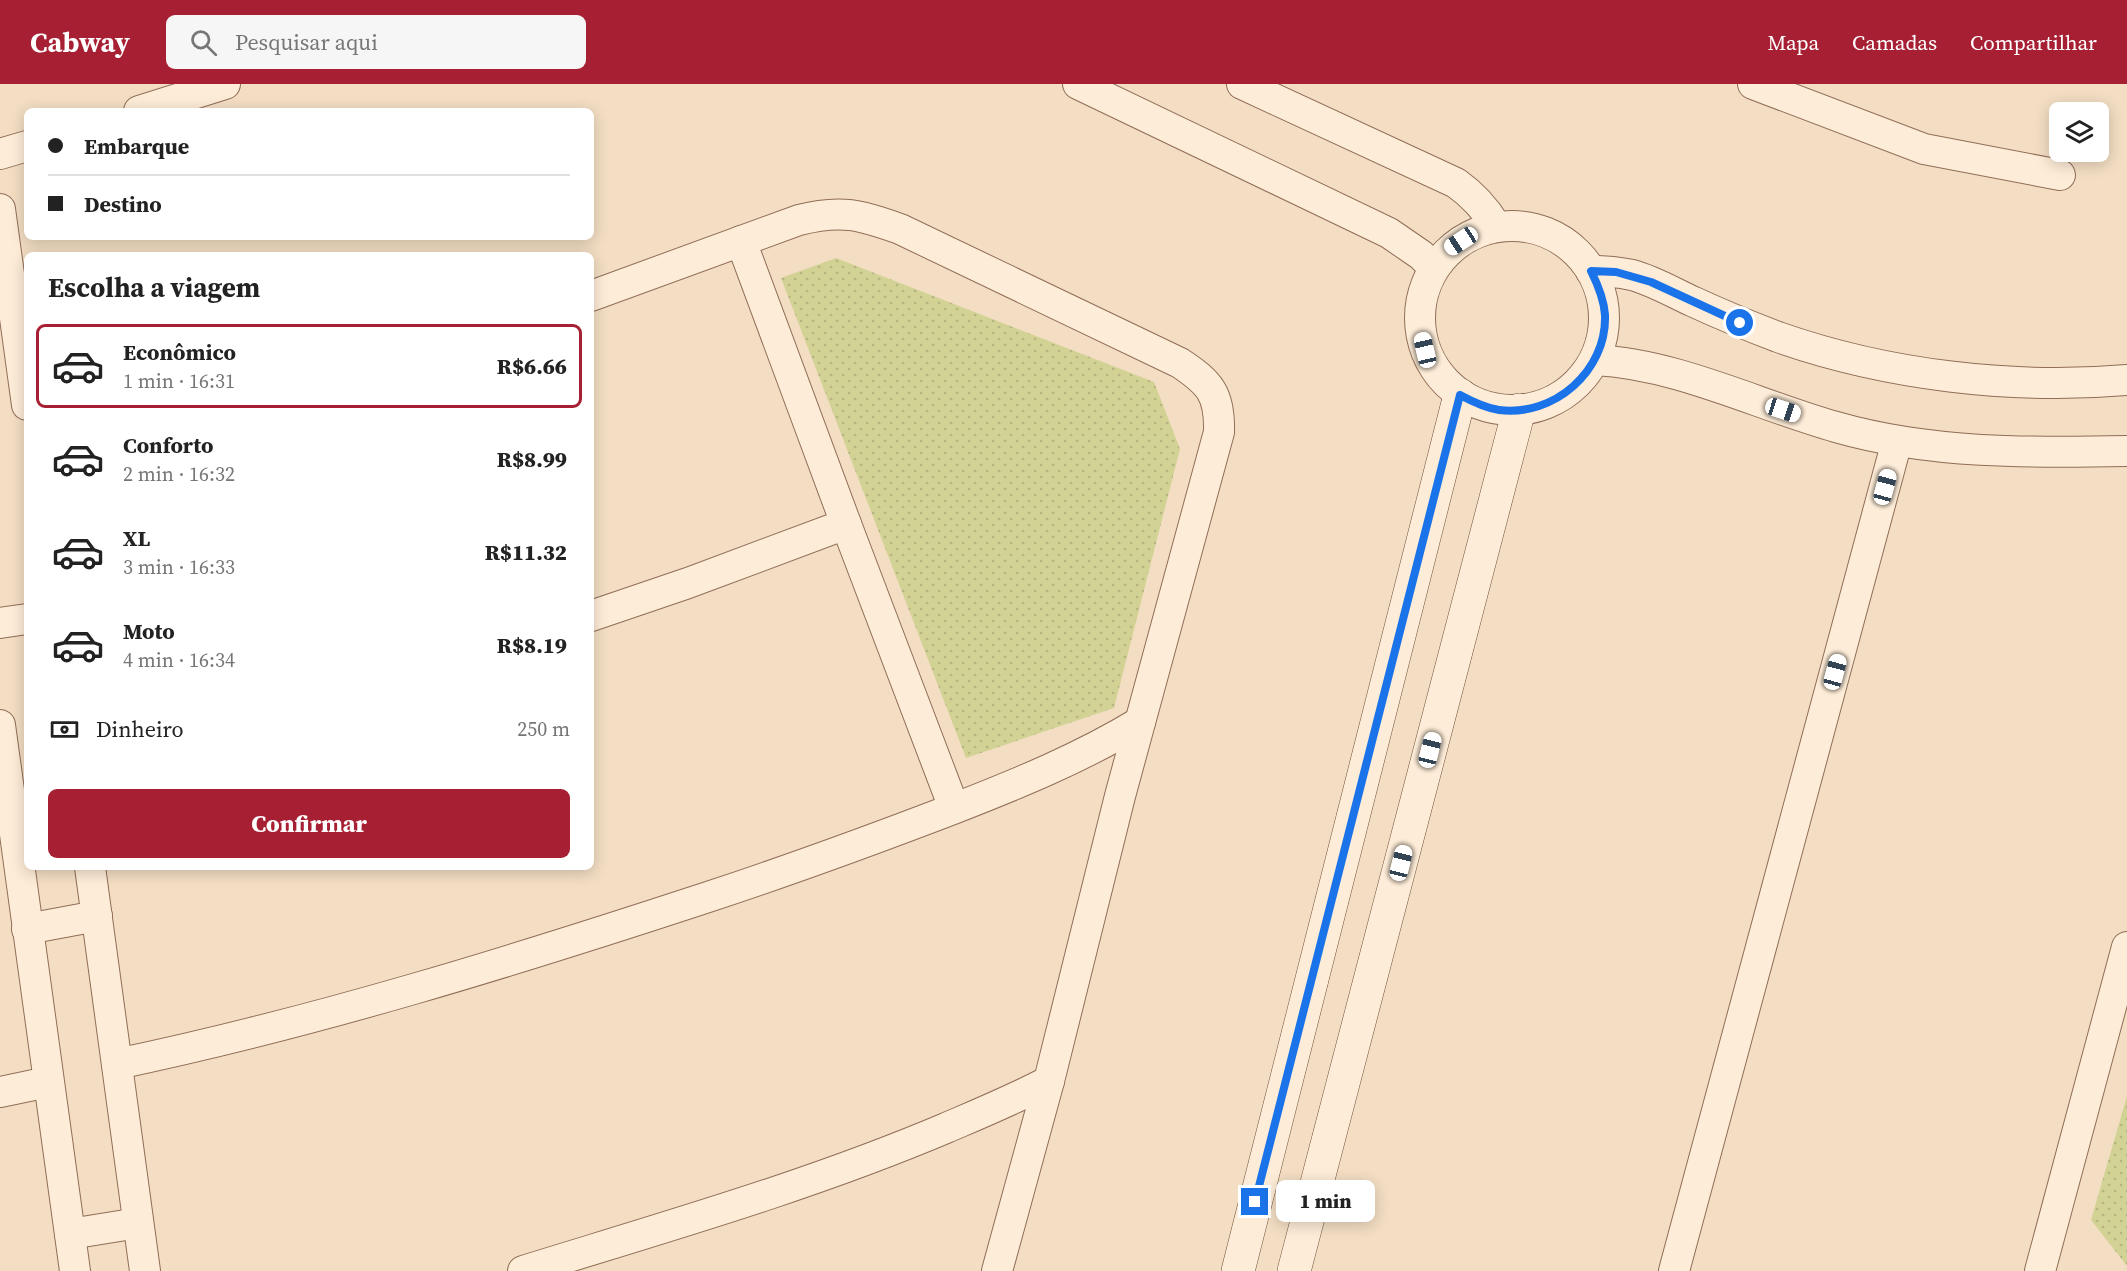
<!DOCTYPE html>
<html lang="pt">
<head>
<meta charset="utf-8">
<style>
	body { margin:0; font-family:"Source Serif 4",serif; background:#f6f6f6; color:#222; height:100vh; display:flex; flex-direction:column; font-size:22px; white-space:nowrap }
	* { box-sizing:border-box; margin:0 }
	p { font-size:20px; color:#767676 }
	.icon { flex:none; width:33px; height:33px; fill:none; stroke:currentColor; stroke-width:2; stroke-linecap:round; stroke-linejoin:round }
	.map { position:relative; flex:1; overflow:hidden }
	.sheet { position:absolute; left:24px; top:168px; width:570px; height:618px; display:flex; flex-direction:column; background:#fff; border-radius:9px; box-shadow:0 3px 15px #0003 }
	.sheet>* { flex:none }
	.banner { position:absolute; left:24px; top:24px; width:570px; height:132px; border-radius:9px; box-shadow:0 3px 15px #0003; display:grid; align-content:center; height:132px; padding:0 24px; background:#fff }
	.controls { position:absolute; left:2049px; top:18px; display:grid; gap:12px }
	.controls a { display:grid; place-items:center; width:60px; height:60px; border-radius:9px; background:#fff; box-shadow:0 3px 15px #0003; font-size:30px }
	.end { position:absolute; width:27px; height:27px; margin:-14px; border:8px solid #1a73e8; background:#fff; box-shadow:0 0 0 3px #fff }
	.from { border-radius:50% }
	.bubble { position:absolute; height:42px; border-radius:9px; background:#fff; box-shadow:0 3px 15px #0003; font-size:20px; font-weight:800; line-height:42px; text-align:center }
	.car { position:absolute; width:18px; height:36px; margin:-18px -9px; border-radius:8px; box-shadow:0 0 4px 2px #0007; background:linear-gradient(#fff 24%,#345 0 40%,#fff 0 76%,#345 0 86%,#fff 0) }
	.banner b { display:flex; align-items:center; gap:21px; height:57px; font-size:22px }
	.banner b+b { border-top:2px solid #e0e0e0 }
	.banner i { width:15px; height:15px; background:#222 }
	ul { padding:0; list-style:none }
	li { display:flex; align-items:center; gap:18px; height:84px; margin:0 12px 9px; padding:0 12px; border:3px solid transparent; border-radius:9px }
	li div { flex:1 }
	li b { display:block; font-size:22px }
	li em { font-style:normal; font-weight:800 }
	li.active { border-color:#a71f33 }
	li>.icon { width:54px; height:54px; stroke-width:1.5 }
	h2 { padding:0 24px; font-size:27px; line-height:72px }
	.pay { display:flex; align-items:center; gap:15px; height:66px; padding:0 24px; font-size:22px }
	.pay p { margin-inline-start:auto }
	.action { display:flex; gap:12px; margin-top:auto; padding:12px 24px }
	.action a { flex:1; height:69px; border-radius:9px; background:#a71f33; color:#fff; font-size:24px; font-weight:800; line-height:69px; text-align:center }
	header { display:flex; align-items:center; gap:36px; box-sizing:border-box; height:84px; padding:0 30px; background:#a71f33; color:#fff }
	header strong { font-size:28px }
	nav { display:flex; gap:33px; margin-inline-start:auto; font-size:21px }
	.search { width:420px; height:54px; background:#f6f6f6; display:flex; align-items:center; gap:15px; box-sizing:border-box; padding:0 21px; border-radius:9px; color:#767676; font-size:22px }
	.map>svg:first-child { display:block }
	.park { fill:url(#park-dots) }
	.lines { fill:none; stroke-linecap:round; stroke-linejoin:round }
	.street-casing { stroke:#906d57; stroke-width:32 }
	.secondary-casing { stroke:#724e3a; stroke-width:34 }
	.street { stroke:#fdecd7; stroke-width:30 }
	.secondary { stroke:#fdecd7; stroke-width:33 }
	.route { stroke:#1a73e8; stroke-width:8 }
</style>
</head>
<body>
<header>
<strong>Cabway</strong>
<div class="search"><svg class="icon" aria-label="search" viewBox="0 0 24 24"><circle cx="10" cy="10" r="6"/><path d="M15 15l6 6"/></svg>Pesquisar aqui</div>
<nav><a>Mapa</a><a>Camadas</a><a>Compartilhar</a></nav>
</header>
<div class="map">
<svg width="2127" height="1187" viewBox="0 0 2127 1187">
	<defs>
		<pattern id="park-dots" width="8" height="8" patternUnits="userSpaceOnUse" patternTransform="scale(1.5)"><rect width="8" height="8" fill="#d3d295"/><path d="M2 2h.1M6 6h.1" fill="none" stroke="#b6b480" stroke-width="1.8" stroke-linecap="round"/></pattern>
	</defs>
	<rect width="100%" height="100%" fill="#f3dec3"/>
	<!-- park -->
	<g class="park">
		<polygon points="836,174 1154,298 1180,365 1114,624 966,674 781,194"/>
		<polygon points="2127,1012 2127,1182 2091,1136"/>
	</g>
	<g class="lines">
		<!-- street casing -->
		<g class="street-casing">
			<g id="street">
				<polyline points="1078,0 1389,149 1421,171 1433,183"/>
				<path d="M1242,0L1456,99C1473,111 1485,124 1496,142"/>
				<polyline points="1753,0 1924,65 2060,91"/>
				<polyline points="139,27 225,0"/>
				<polyline points="0,70 27,62"/>
				<polyline points="0,125 27,321"/>
				<circle cx="1512" cy="234" r="92"/>
				<polyline points="741,157 846,440 954,724"/>
				<path d="M1591,187C1605,187 1618,188 1632,191C1654,197 1674,209 1694,218C1722,231 1749,242 1778,253C1886,291 2013,306 2127,296"/>
				<path d="M591,212L799,136C841,125 861,131 900,145L1180,279C1210,299 1220,310 1219,348L1120,712L1049,997L997,1187"/>
				<path d="M1595,276C1677,280 1758,321 1836,343C1930,370 2031,369 2127,367"/>
				<polyline points="591,532 688,499 846,440"/>
				<polyline points="0,539 27,535"/>
				<polyline points="0,641 75,1187"/>
				<polyline points="90,783 145,1187"/>
				<polyline points="27,845 97,832"/>
				<path d="M117,980C317,938 513,877 708,813C790,786 872,756 953,725C1017,700 1081,674 1140,638"/>
				<polyline points="0,1008 48,998"/>
				<polyline points="70,1150 138,1139"/>
				<path d="M523,1187C665,1143 809,1102 946,1044C981,1029 1015,1015 1049,997"/>
				<polyline points="1674,1187 1897,357"/>
				<polyline points="2040,1187 2127,863"/>
			</g>
		</g>
		<!-- secondary casing -->
		<g class="secondary-casing">
			<g id="secondary">
				<polyline points="1238,1187 1460,311"/>
				<polyline points="1294,1187 1519,326"/>
			</g>
		</g>
		<!-- street -->
		<use href="#street" class="street"/>
		<!-- secondary -->
		<use href="#secondary" class="secondary"/>
	</g>
	<g class="lines">
		<!-- route -->
		<path class="route" d="M1255,1118L1460,311C1473,318 1485,324 1499,326C1554,333 1607,287 1605,231C1604,215 1598,201 1591,187L1616,188L1651,198L1740,239"/>
	</g>
</svg>
<div class="controls">
<a><svg class="icon" aria-label="layers" viewBox="0 0 24 24"><path d="M12 4l9 5-9 5-9-5zM3 14l9 5 9-5"/></svg></a>
</div>
<i class="end from" style="left:1740px;top:239px"></i>
<i class="end" style="left:1255px;top:1118px"></i>
<div class="bubble" style="left:1276px;top:1096px;width:99px">1 min</div>
<i class="car" style="left:1461px;top:157px;rotate:237deg"></i>
<i class="car" style="left:1425px;top:266px;rotate:347deg"></i>
<i class="car" style="left:1783px;top:326px;rotate:108deg"></i>
<i class="car" style="left:1885px;top:403px;rotate:15deg"></i>
<i class="car" style="left:1835px;top:588px;rotate:15deg"></i>
<i class="car" style="left:1430px;top:666px;rotate:14deg"></i>
<i class="car" style="left:1401px;top:779px;rotate:14deg"></i>
<div class="banner">
<b><i class="from"></i>Embarque</b>
<b><i></i>Destino</b>
</div>
<section class="sheet">
<h2>Escolha a viagem</h2>
<ul>
<li class="active"><svg class="icon" aria-label="car" viewBox="0 0 24 24"><path d="M5 17H2v-5l4-1 3-4h7l3 4 3 1v5h-3M9 17h6M6 11h13"/><circle cx="7" cy="17" r="2"/><circle cx="17" cy="17" r="2"/></svg><div><b>Econômico</b><p>1 min · 16:31</p></div><em>R$6.66</em></li>
<li><svg class="icon" aria-label="car" viewBox="0 0 24 24"><path d="M5 17H2v-5l4-1 3-4h7l3 4 3 1v5h-3M9 17h6M6 11h13"/><circle cx="7" cy="17" r="2"/><circle cx="17" cy="17" r="2"/></svg><div><b>Conforto</b><p>2 min · 16:32</p></div><em>R$8.99</em></li>
<li><svg class="icon" aria-label="car" viewBox="0 0 24 24"><path d="M5 17H2v-5l4-1 3-4h7l3 4 3 1v5h-3M9 17h6M6 11h13"/><circle cx="7" cy="17" r="2"/><circle cx="17" cy="17" r="2"/></svg><div><b>XL</b><p>3 min · 16:33</p></div><em>R$11.32</em></li>
<li><svg class="icon" aria-label="car" viewBox="0 0 24 24"><path d="M5 17H2v-5l4-1 3-4h7l3 4 3 1v5h-3M9 17h6M6 11h13"/><circle cx="7" cy="17" r="2"/><circle cx="17" cy="17" r="2"/></svg><div><b>Moto</b><p>4 min · 16:34</p></div><em>R$8.19</em></li>
</ul>
<div class="pay"><svg class="icon" aria-label="cash" viewBox="0 0 24 24"><path d="M3 7h18v10H3z"/><circle cx="12" cy="12" r="2"/></svg>Dinheiro<p>250 m</p></div>
<div class="action"><a>Confirmar</a></div>
</section>
</div>
</body>
</html>
